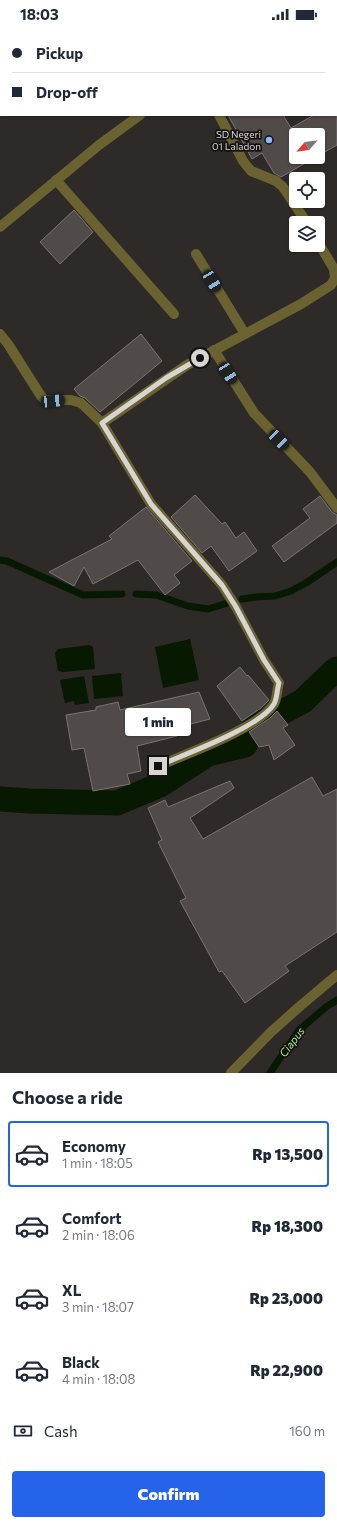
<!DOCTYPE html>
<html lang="en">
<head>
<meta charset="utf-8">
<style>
	body { margin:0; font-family:Commissioner,sans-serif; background:#f6f6f7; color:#1f2937; height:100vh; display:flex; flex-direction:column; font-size:15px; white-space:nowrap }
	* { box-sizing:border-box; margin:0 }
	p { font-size:13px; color:#747a83 }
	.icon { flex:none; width:22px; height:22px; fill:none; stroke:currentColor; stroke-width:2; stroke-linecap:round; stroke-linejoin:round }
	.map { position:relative; height:1045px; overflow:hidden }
	.drawer { display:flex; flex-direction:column; background:#fff; flex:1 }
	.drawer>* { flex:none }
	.guide { position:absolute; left:0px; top:0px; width:337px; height:88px; box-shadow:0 1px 3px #0004; display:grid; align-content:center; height:88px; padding:0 12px; background:#fff }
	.needle { width:26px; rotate:242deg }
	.fabs { position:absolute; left:289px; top:100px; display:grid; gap:8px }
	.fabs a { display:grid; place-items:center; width:36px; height:36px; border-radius:4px; background:#fff; box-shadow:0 1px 3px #0004; font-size:20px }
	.end { position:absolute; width:18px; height:18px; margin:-9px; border:5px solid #d7d5d2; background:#111; box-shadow:0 0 0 2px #111 }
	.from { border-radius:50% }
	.bubble { position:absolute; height:28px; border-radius:4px; background:#fff; box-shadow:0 1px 3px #0004; font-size:13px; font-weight:800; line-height:28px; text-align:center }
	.car { position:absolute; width:12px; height:24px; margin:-12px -6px; border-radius:5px; box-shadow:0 0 3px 1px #0007; background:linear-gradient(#222 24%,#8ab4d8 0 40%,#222 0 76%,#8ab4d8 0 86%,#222 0) }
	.guide b { display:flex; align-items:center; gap:14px; height:38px; font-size:15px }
	.guide b+b { border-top:1px solid #e0e1e3 }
	.guide i { width:10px; height:10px; background:#1f2937 }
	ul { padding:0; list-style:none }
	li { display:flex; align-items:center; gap:12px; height:66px; margin:0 8px 6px; padding:0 4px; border:2px solid transparent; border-radius:4px }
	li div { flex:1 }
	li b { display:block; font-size:15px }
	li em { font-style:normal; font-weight:800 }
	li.active { border-color:#2563eb }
	li>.icon { width:36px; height:36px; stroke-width:1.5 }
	h2 { padding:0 12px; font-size:18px; line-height:48px }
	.pay { display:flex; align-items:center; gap:10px; height:44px; padding:0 12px; font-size:15px }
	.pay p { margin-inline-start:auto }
	.action { display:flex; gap:8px; margin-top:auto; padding:8px 12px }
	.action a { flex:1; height:46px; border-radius:4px; background:#2563eb; color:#fff; font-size:16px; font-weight:800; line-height:46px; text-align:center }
	.status { display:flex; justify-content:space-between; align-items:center; height:28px; padding:0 20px; background:#fff; direction:ltr }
	.status svg { height:11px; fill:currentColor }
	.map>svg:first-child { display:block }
	.water { fill:#071900 }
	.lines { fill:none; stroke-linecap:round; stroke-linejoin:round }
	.stream { stroke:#071900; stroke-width:7 }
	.canal { stroke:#071900; stroke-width:25 }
	.building { fill:#504a49; stroke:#7a7472 }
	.minor { stroke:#6a6331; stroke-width:10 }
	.route { stroke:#d7d5d2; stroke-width:5 }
	.poi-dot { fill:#8fb8fd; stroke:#151312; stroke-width:1.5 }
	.labels { text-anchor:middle; stroke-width:3.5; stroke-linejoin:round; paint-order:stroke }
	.poi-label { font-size:10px; fill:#d7d5d2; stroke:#151312; text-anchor:end }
	.water-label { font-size:11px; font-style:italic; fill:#a9e18b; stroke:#151312 }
</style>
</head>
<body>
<div class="status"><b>18:03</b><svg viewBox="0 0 49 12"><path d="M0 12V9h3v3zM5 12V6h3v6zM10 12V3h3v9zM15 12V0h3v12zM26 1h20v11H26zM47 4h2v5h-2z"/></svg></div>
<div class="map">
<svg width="337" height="1045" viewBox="0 0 337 1045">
	<rect width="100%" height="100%" fill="#2e2a27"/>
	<!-- water -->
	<g class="water">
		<polygon points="190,611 199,652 163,660 155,619"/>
		<polygon points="89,617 93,619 95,641 63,644 58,643 55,625 58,621"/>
		<polygon points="121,645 123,668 94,671 92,648"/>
		<polygon points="84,648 89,675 75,677 74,673 65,675 60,652"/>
	</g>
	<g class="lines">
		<!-- stream -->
		<g class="stream">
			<polyline points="0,532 7,533 83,567 122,566"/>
			<polyline points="136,566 156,567 188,578 208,581 228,575"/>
			<polyline points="242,571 256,569 275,568 291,563 306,555 337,534"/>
			<polyline points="270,1045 299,1002 326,979 337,972"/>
		</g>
		<!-- canal -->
		<polyline class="canal" points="0,771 30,773 117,775 160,757 208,726 245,717 253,700 303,673 334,643 337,641"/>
	</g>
	<!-- building -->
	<g class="building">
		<polygon points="228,87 283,87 291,100 314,87 337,87 337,117 318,128 318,107 296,107 296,129 316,129 281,149 274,145 262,125 252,131"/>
		<polygon points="74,182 93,204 60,236 40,214"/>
		<polygon points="141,306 162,333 100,384 85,370 80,368 74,361"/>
		<polygon points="195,467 222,496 225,494 236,510 244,504 257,523 229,543 211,518 202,525 171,489"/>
		<polygon points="320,468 332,484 337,487 337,495 284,534 272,518 310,490 303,481"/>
		<polygon points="146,479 192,533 174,547 180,555 165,567 138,532 93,556 84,539 74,558 49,544 112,511 109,508"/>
		<polygon points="240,639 247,648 248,647 269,672 261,680 242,693 217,658"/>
		<polygon points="199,664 210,691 175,700 177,708 137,718 141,743 127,746 130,756 93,763 84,720 72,722 66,687 96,682 96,679 118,674 120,682"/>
		<polygon points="277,683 288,697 283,700 295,717 274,732 269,717 259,719 249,704 270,690"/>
		<polygon points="312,749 323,768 337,761 337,904 285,938 289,943 245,975 222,943 219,944 180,873 186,870 158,814 162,812 148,780 165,772 168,779 230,753 234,760 190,790 203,811"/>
	</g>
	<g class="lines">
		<!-- minor -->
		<g class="minor">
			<polyline points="252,1 253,0"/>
			<polyline points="219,87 243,133 251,143 276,153 283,159 307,195"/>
			<polyline points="56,152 174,286"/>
			<polyline points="0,199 99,117 140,87"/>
			<polyline points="196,226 245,306"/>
			<path d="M0,306L8,316L41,368L45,372H71L81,375L102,395L151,476L222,557L236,579L264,632L279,655C277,661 277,671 274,676C259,700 186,726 158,738"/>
			<polyline points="214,322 254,385 310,444 337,480"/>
			<polyline points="102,395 187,337 301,276 331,257 335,250 334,241 318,214"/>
			<polyline points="231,1045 271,1004 299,979 337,947"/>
		</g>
	</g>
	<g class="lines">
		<!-- route -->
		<path class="route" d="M158,738C185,726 259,700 274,676C277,671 277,661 279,655L264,632L236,579L222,557L151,476L102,395L166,350L200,330"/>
	</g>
	<!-- markers -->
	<circle class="poi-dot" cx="269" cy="112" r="4"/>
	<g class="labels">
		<!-- poi labels -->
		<g class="poi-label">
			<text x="261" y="110">SD Negeri<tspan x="261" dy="12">01 Laladon</tspan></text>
		</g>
		<!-- water labels -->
		<g class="water-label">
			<text transform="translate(292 1014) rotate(-53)" y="4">Ciapus</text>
		</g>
	</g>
</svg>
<div class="fabs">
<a><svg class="needle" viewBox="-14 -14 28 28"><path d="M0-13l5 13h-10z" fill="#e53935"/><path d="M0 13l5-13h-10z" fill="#747a83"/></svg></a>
<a><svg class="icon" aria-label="locate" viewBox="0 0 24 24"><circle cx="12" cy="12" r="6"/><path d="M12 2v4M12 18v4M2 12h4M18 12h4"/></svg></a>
<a><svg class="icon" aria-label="layers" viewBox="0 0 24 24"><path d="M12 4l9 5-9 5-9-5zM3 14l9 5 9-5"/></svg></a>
</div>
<i class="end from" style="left:200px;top:330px"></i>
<i class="end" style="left:158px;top:738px"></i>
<div class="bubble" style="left:125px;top:680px;width:66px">1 min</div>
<i class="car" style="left:212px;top:253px;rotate:149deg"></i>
<i class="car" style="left:228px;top:345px;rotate:148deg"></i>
<i class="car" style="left:53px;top:373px;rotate:85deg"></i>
<i class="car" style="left:279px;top:412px;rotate:135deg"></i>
<div class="guide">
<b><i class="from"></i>Pickup</b>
<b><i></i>Drop-off</b>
</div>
</div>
<section class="drawer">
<h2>Choose a ride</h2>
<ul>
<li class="active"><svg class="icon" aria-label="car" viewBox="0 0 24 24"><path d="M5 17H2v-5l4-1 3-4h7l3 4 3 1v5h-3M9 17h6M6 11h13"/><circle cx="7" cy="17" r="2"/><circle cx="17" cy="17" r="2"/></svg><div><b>Economy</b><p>1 min · 18:05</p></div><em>Rp 13,500</em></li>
<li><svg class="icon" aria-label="car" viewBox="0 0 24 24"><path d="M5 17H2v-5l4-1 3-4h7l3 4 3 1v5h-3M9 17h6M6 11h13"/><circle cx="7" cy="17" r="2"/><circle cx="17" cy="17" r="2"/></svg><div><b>Comfort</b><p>2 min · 18:06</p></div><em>Rp 18,300</em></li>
<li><svg class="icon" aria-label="car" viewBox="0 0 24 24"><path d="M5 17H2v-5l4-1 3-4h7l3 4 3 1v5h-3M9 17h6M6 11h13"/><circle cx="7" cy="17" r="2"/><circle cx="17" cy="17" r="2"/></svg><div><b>XL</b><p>3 min · 18:07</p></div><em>Rp 23,000</em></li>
<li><svg class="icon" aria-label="car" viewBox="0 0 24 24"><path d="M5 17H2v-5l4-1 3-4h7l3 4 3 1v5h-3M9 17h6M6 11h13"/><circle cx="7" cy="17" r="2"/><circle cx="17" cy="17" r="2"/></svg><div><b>Black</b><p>4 min · 18:08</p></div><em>Rp 22,900</em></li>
</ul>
<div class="pay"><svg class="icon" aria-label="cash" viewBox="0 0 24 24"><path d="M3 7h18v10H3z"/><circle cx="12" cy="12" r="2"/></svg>Cash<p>160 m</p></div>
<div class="action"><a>Confirm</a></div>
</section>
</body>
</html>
